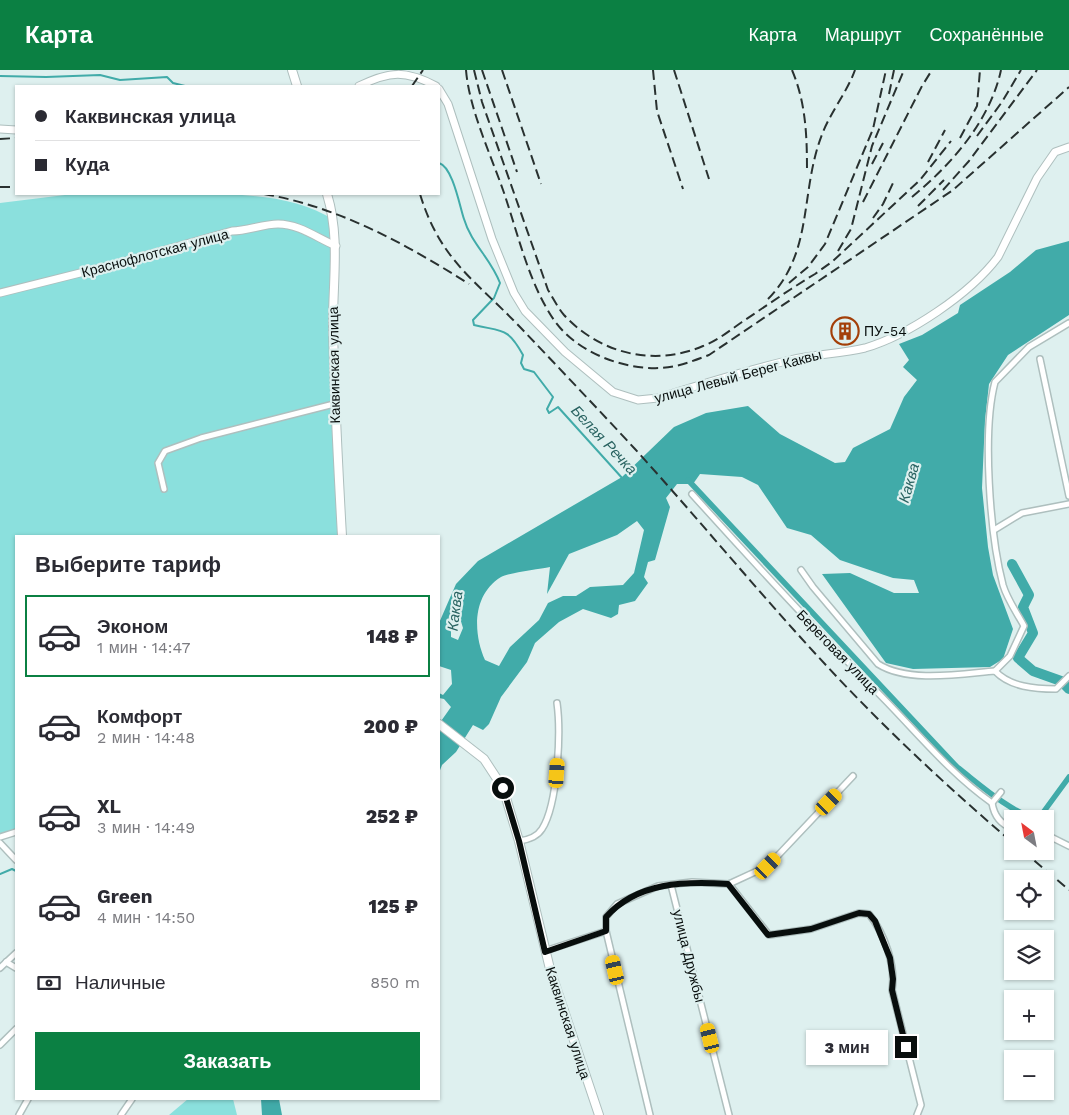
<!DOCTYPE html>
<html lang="ru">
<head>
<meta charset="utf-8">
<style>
	body { margin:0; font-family:"Work Sans",sans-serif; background:#f7f7f7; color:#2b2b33; height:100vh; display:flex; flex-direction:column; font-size:19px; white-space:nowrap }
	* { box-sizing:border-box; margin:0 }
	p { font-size:16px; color:#7c7c81 }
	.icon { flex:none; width:28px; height:28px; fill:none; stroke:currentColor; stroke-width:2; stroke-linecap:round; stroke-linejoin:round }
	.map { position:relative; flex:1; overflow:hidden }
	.side { position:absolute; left:15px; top:465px; width:425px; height:565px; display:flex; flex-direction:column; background:#fff; border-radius:0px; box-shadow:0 1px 4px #0004 }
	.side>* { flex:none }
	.guide { position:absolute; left:15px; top:15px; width:425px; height:110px; border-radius:0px; box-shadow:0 1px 4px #0004; display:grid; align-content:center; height:110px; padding:0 20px; background:#fff }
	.needle { width:32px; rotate:328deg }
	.fabs { position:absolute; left:1004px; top:740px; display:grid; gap:10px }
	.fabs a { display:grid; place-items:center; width:50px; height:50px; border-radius:0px; background:#fff; box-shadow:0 1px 4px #0004; font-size:25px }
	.end { position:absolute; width:22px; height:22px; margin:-11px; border:6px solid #080e0d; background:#fff; box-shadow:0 0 0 2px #fff }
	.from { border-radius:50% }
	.bubble { position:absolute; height:35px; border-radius:0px; background:#fff; box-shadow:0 1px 4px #0004; font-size:16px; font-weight:800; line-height:35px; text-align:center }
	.car { position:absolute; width:15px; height:30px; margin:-15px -8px; border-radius:6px; box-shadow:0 0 4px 1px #0007; background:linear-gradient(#f5c518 24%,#345 0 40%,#f5c518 0 76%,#345 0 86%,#f5c518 0) }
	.guide b { display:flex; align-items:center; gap:18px; height:48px; font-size:19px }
	.guide b+b { border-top:1px solid #e1e1e2 }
	.guide i { width:12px; height:12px; background:#2b2b33 }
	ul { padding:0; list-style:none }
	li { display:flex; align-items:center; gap:15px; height:82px; margin:0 10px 8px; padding:0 10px; border:2px solid transparent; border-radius:0px }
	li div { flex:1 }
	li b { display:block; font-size:19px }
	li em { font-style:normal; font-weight:800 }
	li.on { border-color:#0b8043 }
	li>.icon { width:45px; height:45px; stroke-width:1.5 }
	h2 { padding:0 20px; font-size:22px; line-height:60px }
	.pay { display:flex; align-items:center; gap:12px; height:55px; padding:0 20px; font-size:19px }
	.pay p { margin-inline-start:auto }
	.cta { display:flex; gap:10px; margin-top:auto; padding:10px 20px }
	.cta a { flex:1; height:58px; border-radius:0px; background:#0b8043; color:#fff; font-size:20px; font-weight:800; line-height:58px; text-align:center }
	header { display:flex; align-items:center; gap:30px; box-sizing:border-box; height:70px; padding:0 25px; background:#0b8043; color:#fff }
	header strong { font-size:24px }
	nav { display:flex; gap:28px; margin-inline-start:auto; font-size:18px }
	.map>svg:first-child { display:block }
	.green { fill:#8be0dd }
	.water { fill:#41aba9; fill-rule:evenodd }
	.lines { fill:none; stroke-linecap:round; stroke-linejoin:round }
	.stream { stroke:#41aba9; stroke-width:2 }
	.canal { stroke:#41aba9; stroke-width:5.5 }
	.river { stroke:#41aba9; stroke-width:10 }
	.street-casing { stroke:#aebfbe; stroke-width:8 }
	.secondary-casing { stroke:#aebfbe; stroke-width:9 }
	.primary-casing { stroke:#aebfbe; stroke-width:10 }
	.street { stroke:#fff; stroke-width:5 }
	.secondary { stroke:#fff; stroke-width:7 }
	.primary { stroke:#fff; stroke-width:8 }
	.rail { stroke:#293130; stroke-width:2; stroke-dasharray:10 5; stroke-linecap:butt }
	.route { stroke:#080e0d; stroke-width:6 }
	.labels { text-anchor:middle; stroke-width:4.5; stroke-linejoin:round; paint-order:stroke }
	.street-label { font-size:14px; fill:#080e0d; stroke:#def0ef }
	.poi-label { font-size:14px; fill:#080e0d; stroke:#def0ef; text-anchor:start }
	.water-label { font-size:15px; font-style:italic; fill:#286260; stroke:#def0ef }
</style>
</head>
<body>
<header>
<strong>Карта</strong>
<nav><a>Карта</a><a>Маршрут</a><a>Сохранённые</a></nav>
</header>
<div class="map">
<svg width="1069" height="1045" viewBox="0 0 1069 1045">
	<rect width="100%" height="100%" fill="#def0ef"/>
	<!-- green -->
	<g class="green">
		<path d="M73,124C106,124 139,124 173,124C223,124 290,121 334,150L333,231L342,466H16V762L0,767V133Z"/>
		<polygon points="188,1029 233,1029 237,1045 169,1045"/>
	</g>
	<!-- water -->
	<g class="water">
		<path d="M1069,171V245L1008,285L989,314L985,350L982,418L988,477L993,505L1013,559L1003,589L990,597L913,599L886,593L822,504L850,503L894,523H919L914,510L893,508L840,490L811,465L787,458L758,415L742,407L700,404L693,414H677L666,428L670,437L655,490L648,492L644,507L648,513L635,531L619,535L618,544L611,548L583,539L559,552L535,573L527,592L501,627L489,654L483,660L473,655L456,682L442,695L439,703V654L451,637L444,629L439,628V623L443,625L452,614L451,600L439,596V553L456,514L478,491L622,407L674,357L706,343L748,336L780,364L835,393L845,392L853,378L890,359L904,327L917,310L903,297L909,290L899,274L922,265L958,243L960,235L1010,202L1036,180ZM637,451L644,460L634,503L623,515L590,517L576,526H563L548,533L539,550L510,577L499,596L485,590C473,563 472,525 501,507C508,503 539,499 550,497L547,524L569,484L617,465ZM457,538L463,558L458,570L451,567V556Z"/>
		<polygon points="261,1029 279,1029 282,1045 262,1045"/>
	</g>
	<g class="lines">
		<!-- stream -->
		<g class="stream">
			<polyline points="0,6 46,7 100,5 120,10 167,7 173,13 185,16"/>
			<path d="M439,93C453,97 460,138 464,149C471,173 491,189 500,213L494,228L473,250L474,255C502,262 507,256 523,285L521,293L524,299L534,302L553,327L547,339L549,343L558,337L623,409"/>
			<polyline points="0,804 12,799 16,801"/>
		</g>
		<!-- canal -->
		<path class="canal" d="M688,410L957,697C978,713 1010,742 1035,748L1042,744L1069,707"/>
		<!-- river -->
		<g class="river">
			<polyline points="1012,494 1029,525 1023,537 1033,563 1018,588 1033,601 1061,611"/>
			<polyline points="1066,616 1069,619"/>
		</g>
		<!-- street casing -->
		<g class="street-casing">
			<g id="street">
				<polyline points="1040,289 1069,426"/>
				<polyline points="164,419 158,393 165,381 201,368 334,334"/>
				<path d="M692,424C755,494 819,563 885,630C920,666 951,704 992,733"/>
				<polyline points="994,460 1022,443 1069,434"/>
				<path d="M801,500L813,517L878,594C908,613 960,604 995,601C1010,617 1035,619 1056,619L1069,606"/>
				<path d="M995,601L1010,586L1024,556C1017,543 1007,529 1003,515C990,465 982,362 995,312L1029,277L1069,253"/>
				<path d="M1001,722L992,733C994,745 1000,754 1012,758"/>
				<polyline points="1045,764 1069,776"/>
				<polyline points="0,767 16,762"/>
				<path d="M519,771C527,770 537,767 542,759C558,734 561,662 557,633"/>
				<polyline points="0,773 16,790"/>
				<path d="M729,814L769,865L811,859L859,843L869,844C884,863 896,895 892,920L921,1035L917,1045"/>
				<polyline points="671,815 729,1045"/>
				<polyline points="545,881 606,861"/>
				<polyline points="6,892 16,898"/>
				<polyline points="0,898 16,883"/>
				<polyline points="0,975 16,959"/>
				<polyline points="19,1045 28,1029"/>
				<polyline points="121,1045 132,1029"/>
				<polyline points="650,1045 606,861 606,847 617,834 658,816 692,812 729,814 768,796 853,706"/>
			</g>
		</g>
		<!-- secondary casing -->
		<g class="secondary-casing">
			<g id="secondary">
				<path d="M359,16C390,1 405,0 436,16"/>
				<path d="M439,19L448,34L492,169L514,223L525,241L565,282L613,322L638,330L658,328C702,314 745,301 790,290C814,284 840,284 865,278C909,265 970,224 998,187L1037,108L1055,82L1069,77"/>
				<polyline points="0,59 16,60"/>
				<path d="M0,223L112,195L232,161C247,161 263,154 278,154C299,154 317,168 336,176"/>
			</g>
		</g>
		<!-- primary casing -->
		<g class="primary-casing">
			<g id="primary">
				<polyline points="292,0 297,16"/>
				<path d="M327,124C340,166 333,209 333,253C334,324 338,395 342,466"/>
				<polyline points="439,654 484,689 503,718 519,771 550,899 599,1045"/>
			</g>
		</g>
		<!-- street -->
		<use href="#street" class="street"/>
		<!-- secondary -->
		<use href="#secondary" class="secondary"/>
		<!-- primary -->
		<use href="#primary" class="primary"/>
		<!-- rail -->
		<g class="rail">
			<path d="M466,0C469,38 490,83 503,120C518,163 528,212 554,250C576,282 623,300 661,298C678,297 693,291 709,285L953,120L1069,17"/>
			<path d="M474,0L482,32L548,220C553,228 558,238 564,245C600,284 655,297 703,276C717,271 729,261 742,252C766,236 790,219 815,204L833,191L920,110L951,71"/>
			<polyline points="482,0 517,102"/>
			<polyline points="502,0 541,114"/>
			<polyline points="653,0 657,41 683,119"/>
			<polyline points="674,0 709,109"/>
			<path d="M792,0C806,33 807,66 807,102"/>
			<polyline points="412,16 423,0"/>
			<polyline points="889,24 894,0"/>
			<polyline points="977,66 1002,32 1021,0"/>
			<polyline points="960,68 977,36 980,0"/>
			<polyline points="0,69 16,68"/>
			<polyline points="928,92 945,60"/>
			<polyline points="872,94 883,73"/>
			<polyline points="0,117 16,117"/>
			<polyline points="943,120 969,91 1037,0"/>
			<path d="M264,124C339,137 406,174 469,214"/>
			<path d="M420,124C440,190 475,210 520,257C558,297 597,338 635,379C704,455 768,534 838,608C893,666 952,721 1012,772"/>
			<path d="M912,127C951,95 990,51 1001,0"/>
			<polyline points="863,132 922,16 932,0"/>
			<polyline points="918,136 944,110"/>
			<polyline points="873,148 883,134 894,111"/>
			<polyline points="838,181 851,159 872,76 904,0"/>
			<polyline points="789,213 808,197 825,174 873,59 886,0"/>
			<path d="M768,229C815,181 799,121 823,62C832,40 847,22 855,0"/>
			<polyline points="1023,781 1069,820"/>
		</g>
	</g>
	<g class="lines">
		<!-- route -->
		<path class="route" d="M503,718L519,771L545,882L606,861V847C637,812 685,811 728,814L768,865L811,859L859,843L869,844L875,851L890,888L893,909L892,920L906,977"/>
	</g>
	<!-- icons -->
	<defs>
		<g id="building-ring" transform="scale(1.4375)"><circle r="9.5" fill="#def0ef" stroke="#a33f08" stroke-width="1.5"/><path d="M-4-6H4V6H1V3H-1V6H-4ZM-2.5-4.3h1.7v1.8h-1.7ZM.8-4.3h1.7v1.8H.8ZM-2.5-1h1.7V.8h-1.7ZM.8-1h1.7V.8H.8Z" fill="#a33f08"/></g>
	</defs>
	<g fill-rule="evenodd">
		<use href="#building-ring" x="845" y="261"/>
	</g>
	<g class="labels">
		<!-- street labels -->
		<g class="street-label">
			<text transform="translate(155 183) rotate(-15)" y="5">Краснофлотская улица</text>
			<text transform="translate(334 295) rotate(-91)" y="5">Каквинская улица</text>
			<text transform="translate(738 306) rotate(-15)" y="5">улица Левый Берег Каквы</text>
			<text transform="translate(838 582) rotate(46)" y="5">Береговая улица</text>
			<text transform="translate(689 886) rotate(76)" y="5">улица Дружбы</text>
			<text transform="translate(568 953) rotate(72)" y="5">Каквинская улица</text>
		</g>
		<!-- poi labels -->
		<g class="poi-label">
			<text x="864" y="266">ПУ-54</text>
		</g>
		<!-- water labels -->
		<g class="water-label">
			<text transform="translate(604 370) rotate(47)" y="5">Белая Речка</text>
			<text transform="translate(909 413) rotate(-74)" y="5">Каква</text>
			<text transform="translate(455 541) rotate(-83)" y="5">Каква</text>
		</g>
	</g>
</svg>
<div class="fabs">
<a><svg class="needle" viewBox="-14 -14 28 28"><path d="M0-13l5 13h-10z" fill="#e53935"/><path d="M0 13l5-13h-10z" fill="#7c7c81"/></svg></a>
<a><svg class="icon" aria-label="locate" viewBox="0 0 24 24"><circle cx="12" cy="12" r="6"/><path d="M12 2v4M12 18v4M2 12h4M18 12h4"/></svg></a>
<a><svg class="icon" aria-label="layers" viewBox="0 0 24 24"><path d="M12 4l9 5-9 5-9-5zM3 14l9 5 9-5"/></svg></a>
<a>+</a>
<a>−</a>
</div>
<i class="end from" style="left:503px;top:718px"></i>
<i class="end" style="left:906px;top:977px"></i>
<div class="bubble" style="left:806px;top:960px;width:82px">3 мин</div>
<i class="car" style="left:557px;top:703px;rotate:4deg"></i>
<i class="car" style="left:829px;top:732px;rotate:44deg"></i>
<i class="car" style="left:768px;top:796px;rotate:44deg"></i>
<i class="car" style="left:615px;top:900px;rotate:347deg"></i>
<i class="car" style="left:710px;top:968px;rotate:346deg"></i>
<div class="guide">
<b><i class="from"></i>Каквинская улица</b>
<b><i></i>Куда</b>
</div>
<section class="side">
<h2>Выберите тариф</h2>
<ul>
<li class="on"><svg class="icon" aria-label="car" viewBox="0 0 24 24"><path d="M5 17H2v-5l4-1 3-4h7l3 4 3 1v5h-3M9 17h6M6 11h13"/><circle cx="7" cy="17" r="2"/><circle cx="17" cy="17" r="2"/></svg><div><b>Эконом</b><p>1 мин · 14:47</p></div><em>148 ₽</em></li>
<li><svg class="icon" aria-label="car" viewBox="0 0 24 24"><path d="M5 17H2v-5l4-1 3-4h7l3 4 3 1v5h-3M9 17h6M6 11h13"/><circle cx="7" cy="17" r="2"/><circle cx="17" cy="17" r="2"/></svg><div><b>Комфорт</b><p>2 мин · 14:48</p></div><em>200 ₽</em></li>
<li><svg class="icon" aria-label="car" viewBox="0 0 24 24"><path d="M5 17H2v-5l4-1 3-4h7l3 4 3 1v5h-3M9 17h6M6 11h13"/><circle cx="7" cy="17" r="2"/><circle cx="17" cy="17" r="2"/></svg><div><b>XL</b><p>3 мин · 14:49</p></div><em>252 ₽</em></li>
<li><svg class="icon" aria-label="car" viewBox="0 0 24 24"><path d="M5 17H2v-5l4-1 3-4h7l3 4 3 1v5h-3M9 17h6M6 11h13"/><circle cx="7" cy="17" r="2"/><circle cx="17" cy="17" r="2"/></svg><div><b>Green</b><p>4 мин · 14:50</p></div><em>125 ₽</em></li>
</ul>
<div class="pay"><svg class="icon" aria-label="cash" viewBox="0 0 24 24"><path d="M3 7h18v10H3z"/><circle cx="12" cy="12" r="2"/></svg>Наличные<p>850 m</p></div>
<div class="cta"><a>Заказать</a></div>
</section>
</div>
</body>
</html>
